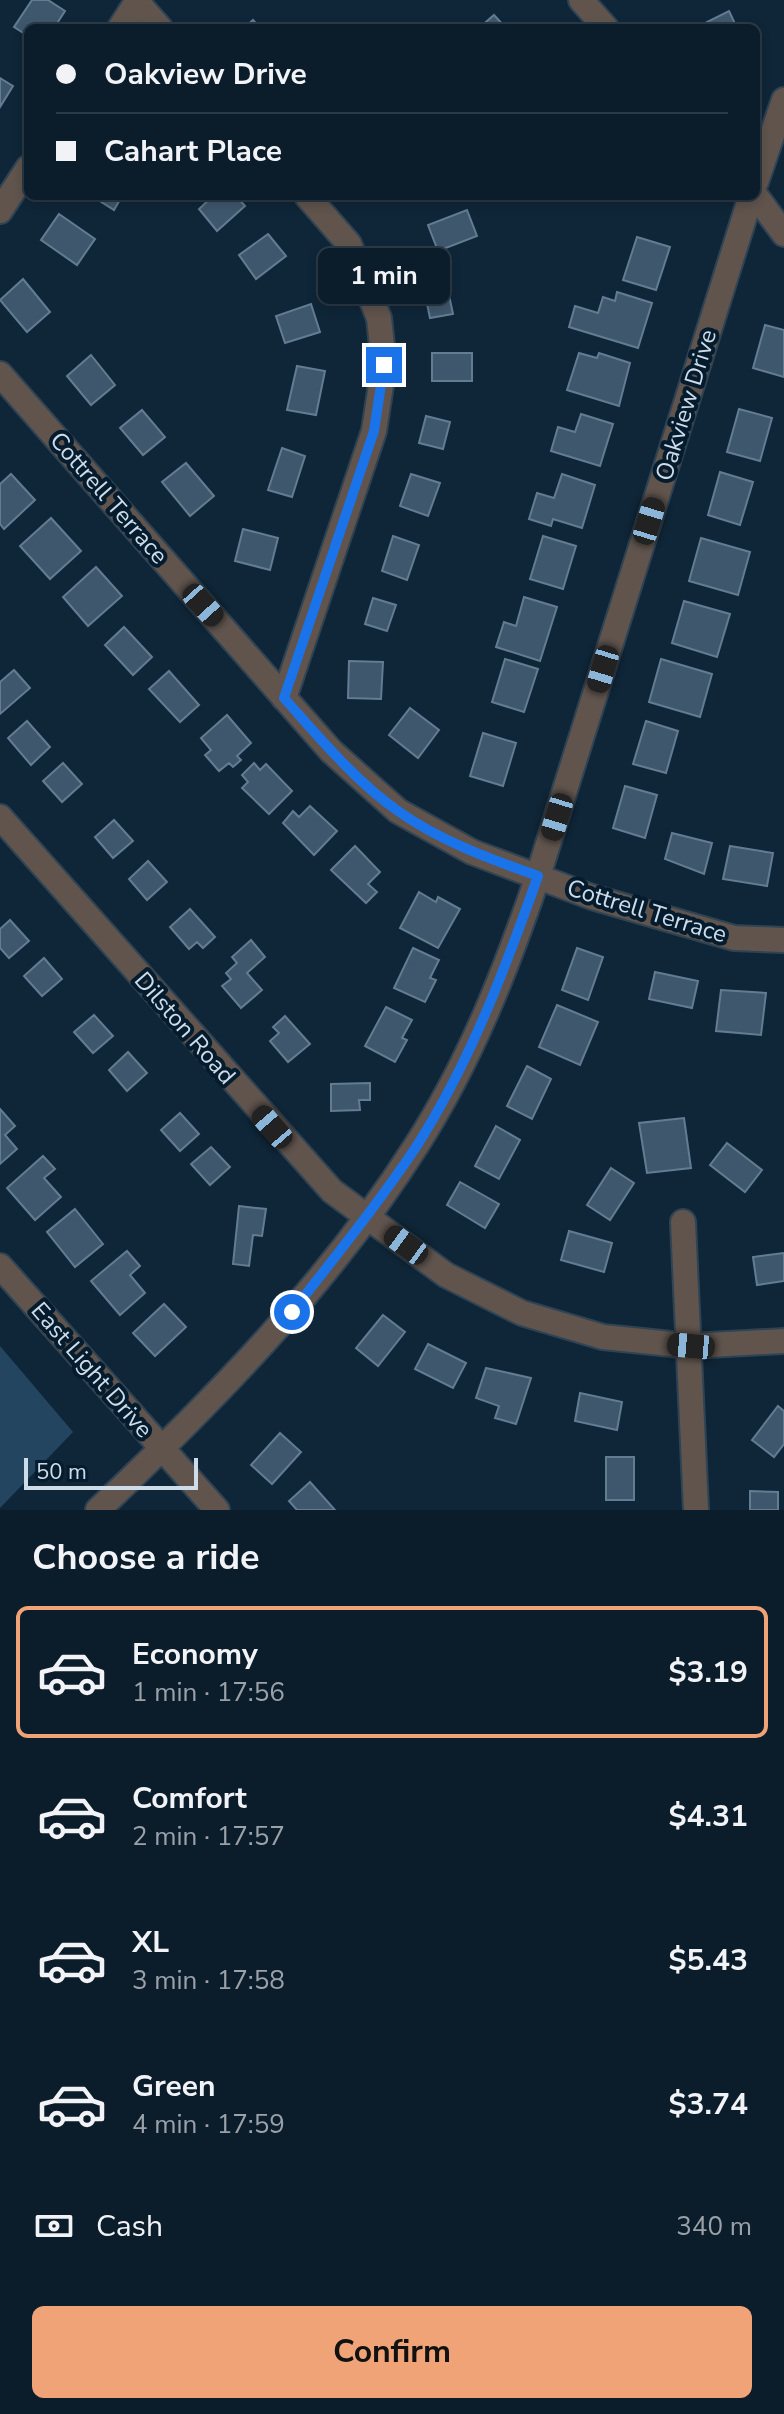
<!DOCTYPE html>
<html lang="en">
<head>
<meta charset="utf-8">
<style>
	body { margin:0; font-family:"Nunito Sans",sans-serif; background:#192936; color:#f1f3f6; height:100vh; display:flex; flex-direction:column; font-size:30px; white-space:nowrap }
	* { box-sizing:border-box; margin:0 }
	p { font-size:26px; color:#9aa1a8 }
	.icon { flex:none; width:44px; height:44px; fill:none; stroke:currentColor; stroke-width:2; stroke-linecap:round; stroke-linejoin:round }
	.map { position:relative; height:1510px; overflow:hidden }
	.panel { display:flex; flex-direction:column; background:#0b1c2a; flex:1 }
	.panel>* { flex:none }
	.hud { position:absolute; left:24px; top:24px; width:736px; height:176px; border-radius:12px; box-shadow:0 4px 12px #0003,0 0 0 2px #2b3a47; display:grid; align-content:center; height:176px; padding:0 32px; background:#0b1c2a }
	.scale { position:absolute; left:24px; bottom:20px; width:174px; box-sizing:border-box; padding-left:8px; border:4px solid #cedce9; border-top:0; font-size:22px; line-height:28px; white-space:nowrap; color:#cedce9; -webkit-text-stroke:6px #051c2e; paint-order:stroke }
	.end { position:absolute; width:36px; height:36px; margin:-18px; border:10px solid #1a73e8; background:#fff; box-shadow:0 0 0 4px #fff }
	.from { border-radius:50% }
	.bubble { position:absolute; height:56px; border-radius:12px; background:#0b1c2a; box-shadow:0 4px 12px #0003,0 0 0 2px #2b3a47; font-size:26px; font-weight:700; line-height:56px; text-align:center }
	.car { position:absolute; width:24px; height:48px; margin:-24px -12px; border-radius:10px; box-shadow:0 0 6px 2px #0007; background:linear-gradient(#222 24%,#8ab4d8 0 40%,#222 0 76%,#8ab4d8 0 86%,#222 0) }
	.hud b { display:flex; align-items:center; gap:28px; height:76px; font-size:30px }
	.hud b+b { border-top:2px solid #2b3a47 }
	.hud i { width:20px; height:20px; background:#f1f3f6 }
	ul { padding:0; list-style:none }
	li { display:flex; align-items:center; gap:24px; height:132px; margin:0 16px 12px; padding:0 16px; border:4px solid transparent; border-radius:12px }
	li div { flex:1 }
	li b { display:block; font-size:30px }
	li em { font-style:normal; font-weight:700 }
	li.selected { border-color:#efa377 }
	li>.icon { width:72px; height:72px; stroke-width:1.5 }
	h2 { padding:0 32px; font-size:36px; line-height:96px }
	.pay { display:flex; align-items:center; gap:20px; height:88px; padding:0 32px; font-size:30px }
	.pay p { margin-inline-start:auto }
	.primary-button { display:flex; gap:16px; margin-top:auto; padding:16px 32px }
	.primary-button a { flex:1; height:92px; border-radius:12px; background:#efa377; color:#111; font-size:32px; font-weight:700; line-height:92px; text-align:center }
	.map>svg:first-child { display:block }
	.green { fill:#244560 }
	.building { fill:#3f576c; stroke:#627c92; stroke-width:2 }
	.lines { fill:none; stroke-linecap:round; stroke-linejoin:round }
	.minor-casing { stroke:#2e4354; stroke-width:28 }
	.minor { stroke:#60544d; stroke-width:24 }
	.route { stroke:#1a73e8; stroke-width:10 }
	.labels { text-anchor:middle; stroke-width:8; stroke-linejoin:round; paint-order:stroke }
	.street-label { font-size:24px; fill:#cedce9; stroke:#051c2e }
</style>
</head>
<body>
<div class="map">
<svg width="784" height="1510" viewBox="0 0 784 1510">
	<rect width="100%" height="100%" fill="#0f2638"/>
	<!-- green -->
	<polygon class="green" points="0,1346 73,1432 0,1508"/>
	<!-- building -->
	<g class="building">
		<polygon points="32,0 48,0 65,11 54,28 28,28 28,36 14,27"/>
		<polygon points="729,11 737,28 704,28 703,24"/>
		<polygon points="494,15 506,28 479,28"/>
		<polygon points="253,20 260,28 244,28"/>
		<polygon points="0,78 13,86 0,107"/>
		<polygon points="92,196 122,196 114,210"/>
		<polygon points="213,196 236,196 245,206 217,231 199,209"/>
		<polygon points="467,210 477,236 438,251 428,225"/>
		<polygon points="59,214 95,239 77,265 41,240"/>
		<polygon points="268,234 286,256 256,279 239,255"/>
		<polygon points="637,237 670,247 656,290 623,280"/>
		<polygon points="445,276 453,314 430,318 422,280"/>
		<polygon points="23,279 50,312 27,332 0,300"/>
		<polygon points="617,292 652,303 638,348 569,327 575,306 598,313 603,297 615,301"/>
		<polygon points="311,304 320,332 285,343 276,316"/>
		<polygon points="765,325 784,330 784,377 753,368"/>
		<rect x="432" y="353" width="40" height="28"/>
		<polygon points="579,353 597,358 599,353 630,363 619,406 567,390"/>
		<polygon points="91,355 115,385 91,405 67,376"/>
		<polygon points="297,366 325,371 316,415 287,410"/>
		<polygon points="739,409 772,418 760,461 727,452"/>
		<polygon points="142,410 165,437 143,455 120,428"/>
		<polygon points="581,414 613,424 600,466 551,451 558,427 575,432"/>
		<polygon points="426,416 450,422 443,449 419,443"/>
		<polygon points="282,448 305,456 292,497 268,490"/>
		<polygon points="186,463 214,496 190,516 162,482"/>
		<polygon points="720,472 753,482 740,525 708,515"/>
		<polygon points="11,474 35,500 4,529 0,524 0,484"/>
		<polygon points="411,474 440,483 428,516 400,506"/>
		<polygon points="562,474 595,485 582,528 553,519 551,526 529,519 537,493 554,498"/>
		<polygon points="51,518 81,551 50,579 20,546"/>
		<polygon points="243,529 278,538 270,570 235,561"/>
		<polygon points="393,536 419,545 407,580 382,571"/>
		<polygon points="543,536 576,546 563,589 530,579"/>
		<polygon points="701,538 750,552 738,595 689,581"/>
		<polygon points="96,567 122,596 88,626 63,597"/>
		<polygon points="524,597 557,607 540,661 496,647 504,622 516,626"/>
		<polygon points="373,598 396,605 387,631 365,624"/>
		<polygon points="684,601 730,614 717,657 672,643"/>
		<polygon points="124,627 152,657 133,675 105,645"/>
		<polygon points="505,659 538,669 524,712 492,702"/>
		<polygon points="661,659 712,674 700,717 649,702"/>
		<polygon points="349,661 383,662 381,699 348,698"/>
		<polygon points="14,670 30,688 0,714 0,682"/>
		<polygon points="169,671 199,705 180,722 149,689"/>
		<polygon points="410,708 439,730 418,758 389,735"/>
		<polygon points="227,715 251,743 237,756 241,760 233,767 229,763 219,771 205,755 211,750 201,738"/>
		<polygon points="27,721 50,747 31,765 8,738"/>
		<polygon points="646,721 678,731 666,773 633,764"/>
		<polygon points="483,733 516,743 503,786 470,776"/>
		<polygon points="63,763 82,784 62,802 43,781"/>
		<polygon points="254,763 260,770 266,764 292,791 269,814 242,788 248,782 242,775"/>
		<polygon points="625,786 657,795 645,838 613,828"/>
		<polygon points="310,806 337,831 314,855 283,823 293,811 299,817"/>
		<polygon points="114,820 133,841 113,858 95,837"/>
		<polygon points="672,833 712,843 704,874 665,859"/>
		<polygon points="355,846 380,872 368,884 377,892 366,903 331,870"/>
		<polygon points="730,846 773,853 767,886 723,879"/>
		<polygon points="148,861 167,882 147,900 129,879"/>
		<polygon points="419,892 436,902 438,897 460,909 438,948 400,928"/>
		<polygon points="190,909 215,937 203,948 197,942 189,949 170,927"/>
		<polygon points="10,920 29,941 9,958 0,948 0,929"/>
		<polygon points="251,940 265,957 247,973 262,990 241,1008 222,986 231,979 226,973 237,963 232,957"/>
		<polygon points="413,948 439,960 430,978 436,980 425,1002 394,988"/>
		<polygon points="577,948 603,957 588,1000 562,990"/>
		<polygon points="44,958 62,979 42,996 24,976"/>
		<polygon points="655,972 698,981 692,1008 649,999"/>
		<polygon points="721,990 766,993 761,1035 716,1031"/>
		<polygon points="557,1005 598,1022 580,1065 539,1047"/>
		<polygon points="386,1007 412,1020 402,1038 407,1040 395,1062 365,1046"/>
		<polygon points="94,1015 113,1036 93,1053 74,1032"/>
		<polygon points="285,1016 310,1044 288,1062 270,1041 279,1033 273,1027"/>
		<polygon points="128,1052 147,1073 127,1091 109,1070"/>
		<polygon points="527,1066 551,1079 532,1119 507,1106"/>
		<polygon points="370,1083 370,1100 359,1100 360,1110 331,1111 331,1084"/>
		<polygon points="0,1109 15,1126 5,1135 17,1149 0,1164"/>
		<polygon points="180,1113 199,1134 180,1151 161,1130"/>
		<polygon points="684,1118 691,1168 647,1173 639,1123"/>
		<polygon points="496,1126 520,1140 499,1179 475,1166"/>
		<polygon points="727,1143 762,1170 745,1192 710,1165"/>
		<polygon points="211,1147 230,1167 210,1185 191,1164"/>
		<polygon points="43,1156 55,1169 44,1178 61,1197 35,1220 7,1188"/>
		<polygon points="611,1168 634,1183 610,1220 587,1205"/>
		<polygon points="460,1182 499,1204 485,1228 447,1205"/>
		<polygon points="239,1206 266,1209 262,1236 253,1235 249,1266 233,1264"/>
		<polygon points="75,1209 103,1244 75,1267 47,1232"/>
		<polygon points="569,1231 612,1243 604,1272 561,1260"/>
		<polygon points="127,1251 140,1266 130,1275 145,1293 120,1315 91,1281"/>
		<polygon points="784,1253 784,1281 757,1285 753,1257"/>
		<polygon points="164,1304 186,1327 155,1356 133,1333"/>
		<polygon points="383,1315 405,1332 378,1366 356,1348"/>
		<polygon points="428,1344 466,1363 453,1388 415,1369"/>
		<polygon points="486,1368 531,1378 516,1424 495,1418 499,1406 476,1398"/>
		<polygon points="580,1393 622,1402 617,1430 575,1421"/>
		<polygon points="778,1406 784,1411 784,1444 774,1457 752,1440"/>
		<polygon points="280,1433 301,1452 272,1484 251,1465"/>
		<rect x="606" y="1457" width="28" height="43"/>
		<polygon points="310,1482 335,1510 297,1510 289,1501"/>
		<polygon points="750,1491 778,1492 778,1510 750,1510"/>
	</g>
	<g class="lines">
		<!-- minor casing -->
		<g class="minor-casing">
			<g id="minor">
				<polyline points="581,0 606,28"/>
				<polyline points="137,2 160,28"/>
				<polyline points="120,28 138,0"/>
				<polyline points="756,182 784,100"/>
				<polyline points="756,196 784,234"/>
				<polyline points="0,211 28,168"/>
				<polyline points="0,374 331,751 398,811 472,852 592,897 734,938 784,940"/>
				<polyline points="284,698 374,431 384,365 379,318 349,244 307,196"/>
				<polyline points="0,817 332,1191 446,1275 522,1313 603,1337 691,1346 784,1341"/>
				<polyline points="683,1222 696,1510"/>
				<polyline points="0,1266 217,1510"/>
				<path d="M98,1510C215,1399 329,1283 416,1146C470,1062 506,970 538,876L751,196"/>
			</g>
		</g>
		<!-- minor -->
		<use href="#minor" class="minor"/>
	</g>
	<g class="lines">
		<!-- route -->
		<path class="route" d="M292,1312C334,1258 378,1204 416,1147C470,1063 505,969 538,876C490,859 440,841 398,811C355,781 319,737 284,698L374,431L384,365"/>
	</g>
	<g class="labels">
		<!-- street labels -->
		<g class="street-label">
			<text transform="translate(686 405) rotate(-73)" y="8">Oakview Drive</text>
			<text transform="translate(109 498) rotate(49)" y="8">Cottrell Terrace</text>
			<text transform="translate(647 911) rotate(17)" y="8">Cottrell Terrace</text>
			<text transform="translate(185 1028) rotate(49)" y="8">Dilston Road</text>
			<text transform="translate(92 1370) rotate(49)" y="8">East Light Drive</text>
		</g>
	</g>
</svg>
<div class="scale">50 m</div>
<i class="end from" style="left:292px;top:1312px"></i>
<i class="end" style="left:384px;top:365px"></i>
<div class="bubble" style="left:318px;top:248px;width:132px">1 min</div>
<i class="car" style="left:649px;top:521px;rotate:17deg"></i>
<i class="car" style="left:203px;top:605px;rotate:138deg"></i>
<i class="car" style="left:603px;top:669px;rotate:197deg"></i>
<i class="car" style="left:557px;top:817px;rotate:197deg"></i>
<i class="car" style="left:272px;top:1127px;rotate:319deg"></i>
<i class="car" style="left:406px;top:1245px;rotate:306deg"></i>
<i class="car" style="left:691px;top:1346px;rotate:275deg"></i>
<div class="hud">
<b><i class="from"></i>Oakview Drive</b>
<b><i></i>Cahart Place</b>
</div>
</div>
<section class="panel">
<h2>Choose a ride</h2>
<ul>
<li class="selected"><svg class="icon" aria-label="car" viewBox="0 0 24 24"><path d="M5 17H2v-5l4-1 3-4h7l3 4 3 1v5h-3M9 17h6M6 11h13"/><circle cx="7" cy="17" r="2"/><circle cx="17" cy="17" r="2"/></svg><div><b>Economy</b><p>1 min · 17:56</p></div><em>$3.19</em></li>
<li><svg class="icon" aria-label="car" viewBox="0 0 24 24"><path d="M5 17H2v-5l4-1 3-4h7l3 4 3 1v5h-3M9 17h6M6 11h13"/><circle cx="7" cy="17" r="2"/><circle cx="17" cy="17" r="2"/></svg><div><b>Comfort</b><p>2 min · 17:57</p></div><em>$4.31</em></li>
<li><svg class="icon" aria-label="car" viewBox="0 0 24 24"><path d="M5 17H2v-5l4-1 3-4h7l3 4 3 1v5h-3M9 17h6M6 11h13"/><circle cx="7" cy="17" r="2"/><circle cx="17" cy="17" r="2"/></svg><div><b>XL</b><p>3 min · 17:58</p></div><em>$5.43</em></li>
<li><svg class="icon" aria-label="car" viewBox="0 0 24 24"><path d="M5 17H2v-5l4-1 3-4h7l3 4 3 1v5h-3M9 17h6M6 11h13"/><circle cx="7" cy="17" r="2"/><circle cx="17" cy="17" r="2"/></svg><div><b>Green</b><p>4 min · 17:59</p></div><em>$3.74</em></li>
</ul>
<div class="pay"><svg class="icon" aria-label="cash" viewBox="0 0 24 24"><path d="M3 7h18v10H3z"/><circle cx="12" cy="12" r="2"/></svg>Cash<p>340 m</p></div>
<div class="primary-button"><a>Confirm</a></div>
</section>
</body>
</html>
